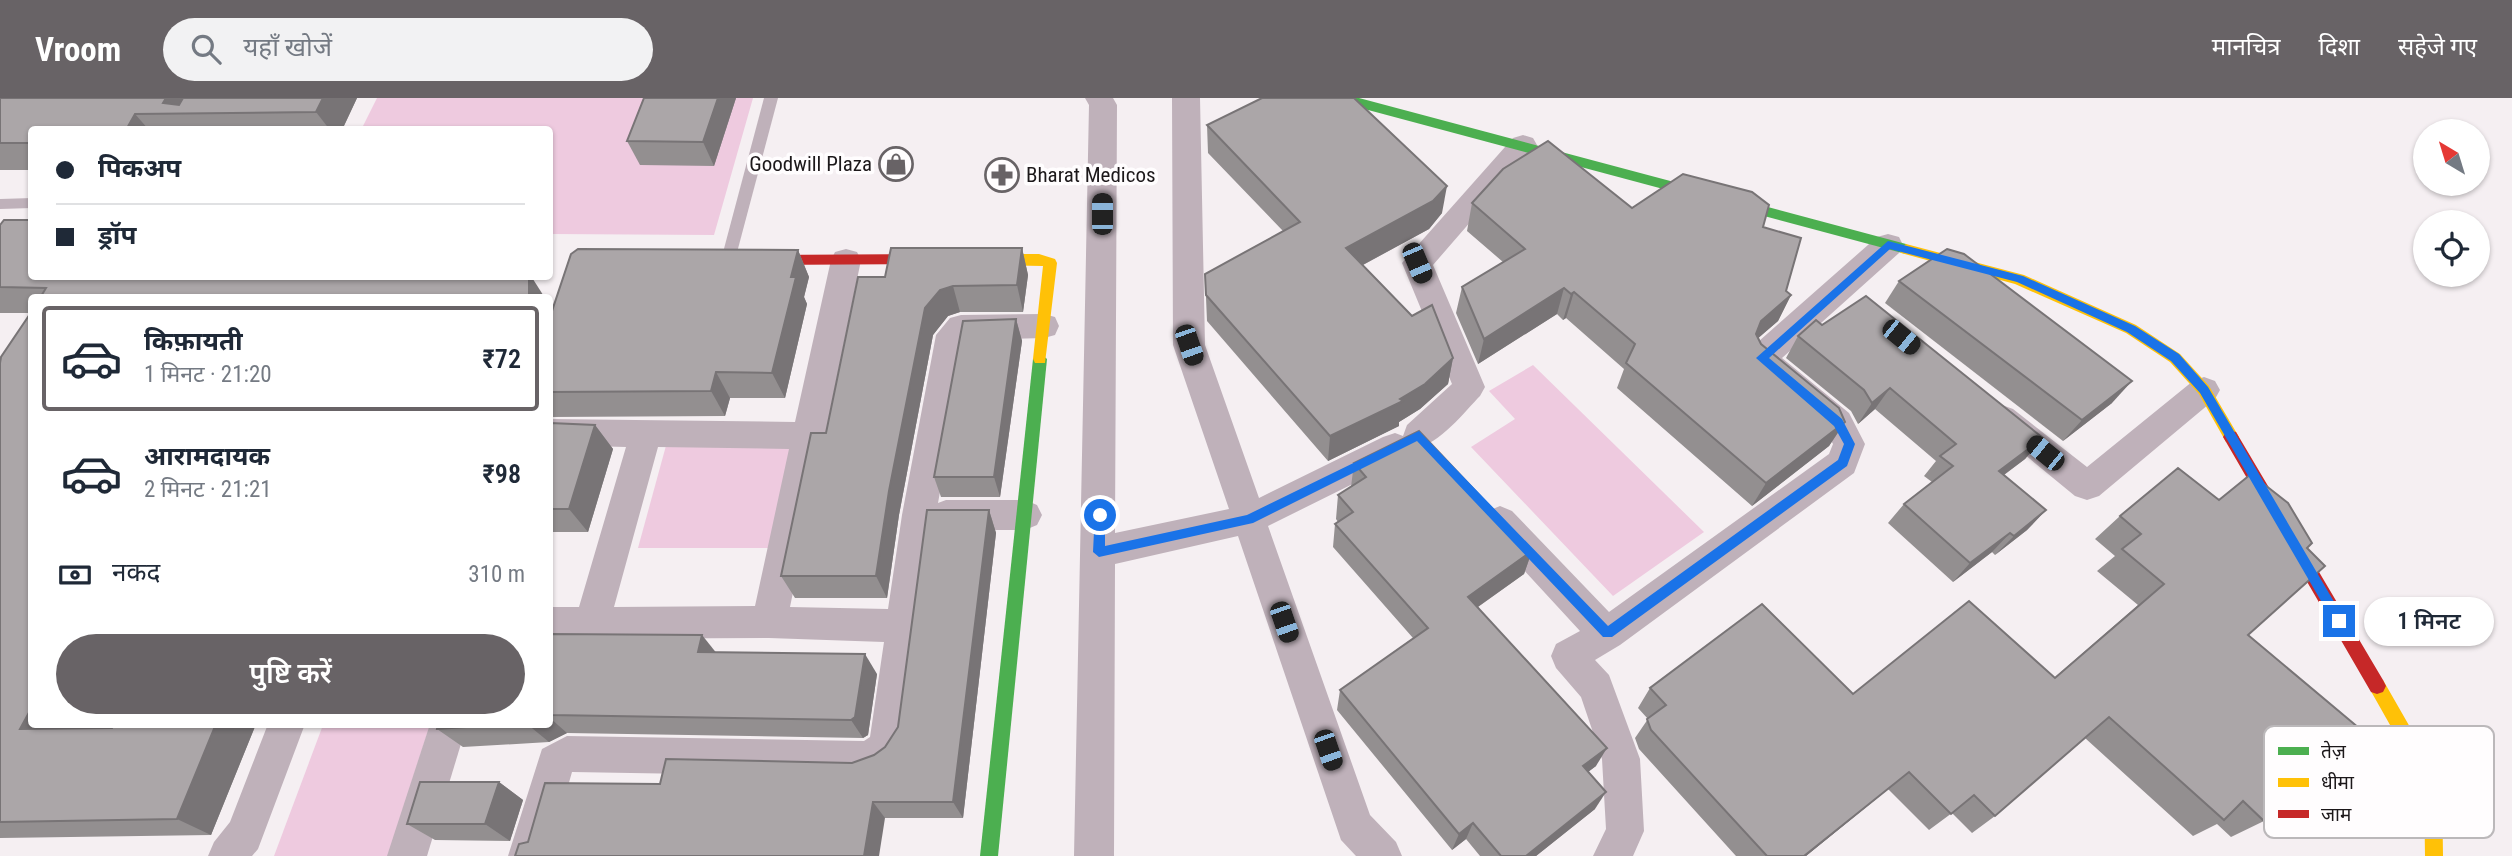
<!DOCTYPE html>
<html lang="hi">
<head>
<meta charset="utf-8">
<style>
	body { margin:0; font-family:"Roboto Condensed","Noto Sans Devanagari",sans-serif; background:#f2f2f3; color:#1f2937; height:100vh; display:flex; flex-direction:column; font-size:26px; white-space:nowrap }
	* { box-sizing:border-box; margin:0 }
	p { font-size:23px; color:#747a83 }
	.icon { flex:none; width:38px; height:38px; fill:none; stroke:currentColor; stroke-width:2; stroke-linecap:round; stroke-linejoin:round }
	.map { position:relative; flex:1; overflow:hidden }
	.panel { position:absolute; left:28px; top:196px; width:525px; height:434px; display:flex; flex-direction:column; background:#fff; border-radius:7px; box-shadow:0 2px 5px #0004 }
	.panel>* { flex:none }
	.top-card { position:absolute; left:28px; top:28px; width:525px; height:154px; border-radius:7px; box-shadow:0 2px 5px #0004; display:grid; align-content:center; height:154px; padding:0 28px; background:#fff }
	.needle { width:46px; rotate:322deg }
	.tools { position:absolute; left:2413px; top:21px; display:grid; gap:14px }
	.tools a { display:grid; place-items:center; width:77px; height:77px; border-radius:50%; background:#fff; box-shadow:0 2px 5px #0004; font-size:35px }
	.end { position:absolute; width:32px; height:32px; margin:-16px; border:9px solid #1a73e8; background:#fff; box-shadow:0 0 0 4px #fff }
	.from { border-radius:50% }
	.bubble { position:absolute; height:49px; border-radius:24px; background:#fff; box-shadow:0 2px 5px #0004; font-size:23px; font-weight:600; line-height:49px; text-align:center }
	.car { position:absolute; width:21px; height:42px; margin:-21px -10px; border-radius:9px; box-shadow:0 0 5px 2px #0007; background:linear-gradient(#222 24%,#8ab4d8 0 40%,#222 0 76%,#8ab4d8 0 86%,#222 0) }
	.top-card b { display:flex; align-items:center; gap:24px; height:66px; font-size:26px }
	.top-card b+b { border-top:2px solid #e0e1e3 }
	.top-card i { width:18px; height:18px; background:#1f2937 }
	ul { padding:12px 0 0; list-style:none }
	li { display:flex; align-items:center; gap:21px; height:105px; margin:0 14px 10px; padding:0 14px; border:4px solid transparent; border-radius:7px }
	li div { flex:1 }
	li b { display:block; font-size:26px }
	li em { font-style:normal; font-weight:600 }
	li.on { border-color:#686366 }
	li>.icon { width:63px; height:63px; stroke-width:1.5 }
	.pay { display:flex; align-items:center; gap:18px; height:77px; padding:0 28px; font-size:26px }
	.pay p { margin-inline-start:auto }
	.primary-button { display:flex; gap:14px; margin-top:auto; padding:14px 28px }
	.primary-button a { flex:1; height:80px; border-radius:42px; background:#686366; color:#fff; font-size:28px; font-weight:600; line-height:80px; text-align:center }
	header { display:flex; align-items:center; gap:42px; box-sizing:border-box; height:98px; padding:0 35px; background:#686366; color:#fff }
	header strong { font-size:33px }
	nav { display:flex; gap:38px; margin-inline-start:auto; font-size:24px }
	.search { width:490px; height:63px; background:#f2f2f3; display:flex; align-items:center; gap:18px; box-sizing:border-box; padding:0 24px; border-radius:38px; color:#747a83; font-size:26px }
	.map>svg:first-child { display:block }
	.green { fill:#eecadf }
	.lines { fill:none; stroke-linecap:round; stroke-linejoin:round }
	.lane { fill:#bfb1ba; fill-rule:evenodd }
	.street { fill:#bfb1ba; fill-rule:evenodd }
	.fast { fill:#4caf50; fill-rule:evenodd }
	.slow { fill:#ffc107; fill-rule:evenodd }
	.jam { fill:#c62828; fill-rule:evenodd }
	.wall { fill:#938f90 }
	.shaded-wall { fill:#787476 }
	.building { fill:#aba6a8; stroke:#787476; stroke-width:2 }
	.route { fill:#1a73e8 }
	.labels { text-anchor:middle; stroke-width:7; stroke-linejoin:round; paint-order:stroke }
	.poi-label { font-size:21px; fill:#1c181a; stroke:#fffdfe; text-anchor:end }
	.key { fill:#fffdfe; stroke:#bbb8ba; stroke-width:2 }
	.key-label { font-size:19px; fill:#1c181a }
</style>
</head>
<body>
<header>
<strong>Vroom</strong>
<div class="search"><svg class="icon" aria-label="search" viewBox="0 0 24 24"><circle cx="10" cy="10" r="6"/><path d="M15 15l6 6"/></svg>यहाँ खोजें</div>
<nav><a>मानचित्र</a><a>दिशा</a><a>सहेजे गए</a></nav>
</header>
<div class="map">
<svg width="2512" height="758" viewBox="0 0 2512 758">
	<rect width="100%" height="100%" fill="#f5eff2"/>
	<!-- green -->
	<g class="green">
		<polygon points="377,0 753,0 714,137 550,136 550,32 361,32"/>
		<polygon points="1533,267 1704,434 1613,498 1471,349 1515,321 1489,293"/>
		<polygon points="801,343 777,450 638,450 667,344"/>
		<polygon points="323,627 430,627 388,758 274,758"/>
	</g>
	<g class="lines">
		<!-- lane -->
		<g class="lane">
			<polygon points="764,0 778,0 735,162 728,167 721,162"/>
			<polygon points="32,100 32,110 0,111 0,101"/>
		</g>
		<!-- street -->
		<g class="street">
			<path d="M1085,0H1113L1117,7L1115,435L1229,411L1173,247L1172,0H1200L1205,247L1259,400L1383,339L1395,335L1403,338L1407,327L1452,286L1402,165L1513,40L1523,37L1533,40L1537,47L1433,167L1485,289L1480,298C1465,313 1433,355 1411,348L1407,359L1268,428L1370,717L1396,744L1402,758H1356L1341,742L1238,438L1115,466L1114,758H1074L1089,7Z"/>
			<polygon points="1888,136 1899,139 1903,147 1899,155 1782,260 1849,315 1865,346 1854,375 1620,547 1595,562 1609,577 1640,661 1644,733 1633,758 1593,758 1606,731 1602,661 1581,599 1556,570 1551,558 1556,546 1580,533 1488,433 1483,423 1488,413 1500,408 1512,413 1609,514 1829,356 1833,346 1826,333 1750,269 1745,260 1750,251 1877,139"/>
			<path d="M846,151L857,154L861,162L790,509L888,511L902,417L936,237L950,220L961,217L1044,216L1055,219L1059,228L1055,237L1044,240L967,242L938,405L946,402H1025L1037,407L1042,417L1037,427L1025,432H946L935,427L906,647C897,667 885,673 864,679L572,674L548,758H508L542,651L567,638L864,643L870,639L884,544L769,540L550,541V509H579L626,349L550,347V321L795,324L831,162L835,154ZM658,349L789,351L755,508L614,509Z"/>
			<polygon points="2204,279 2215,283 2220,292 2215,301 2099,398 2087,402 2075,398 1991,329 1986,320 1991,311 2002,307 2013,311 2087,369 2193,283"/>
			<polygon points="268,626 305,626 258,751 252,758 208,758 214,744 230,724"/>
			<polygon points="430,626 467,626 427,758 387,758"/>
		</g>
		<!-- fast -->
		<g class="fast">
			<polygon points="1335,0 1359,0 1906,146 1913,151 1906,156 1342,5"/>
			<polygon points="1040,255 1047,261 998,758 980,758 1033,261"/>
		</g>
		<!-- slow -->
		<g class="slow">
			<polygon points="1906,146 2024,177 2136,227 2180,256 2209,288 2239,339 2236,344 2226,344 2199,296 2170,264 2126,235 2015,186 1901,155 1899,151"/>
			<polygon points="932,156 1039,156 1055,161 1057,165 1045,265 1035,265 1033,261 1043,168 932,166 925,161"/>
			<polygon points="2377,580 2383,582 2442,685 2443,758 2425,758 2424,687 2368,588 2371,582"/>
		</g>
		<!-- jam -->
		<g class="jam">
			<polygon points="932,156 939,161 932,166 749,167 742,162 749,157"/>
			<polygon points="2231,333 2236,334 2383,582 2386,588 2383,594 2377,596 2371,594 2226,344 2223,339 2226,334"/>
		</g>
	</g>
	<!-- wall -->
	<g class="wall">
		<polygon points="0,0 357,0 342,32 32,32 32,72 0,72"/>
		<polygon points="736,0 714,68 640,67 627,43"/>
		<polygon points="1207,27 1442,115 1429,131 1363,167 1453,260 1448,286 1420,311 1399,324 1399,328 1328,363 1207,223 1205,176 1283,133 1208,55"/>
		<polygon points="1472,105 1632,110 1763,129 1786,193 1791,197 1778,223 1758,240 1761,246 1845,324 1829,348 1752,408 1617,290 1624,271 1566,220 1563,222 1557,216 1478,266 1456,215 1462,189 1503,164 1467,133"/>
		<polygon points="0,127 32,178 545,200 32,200 32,626 68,630 112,630 114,626 256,626 211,737 0,740 0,265 30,215 0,215"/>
		<polygon points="1022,150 1028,177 1023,214 960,214 948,218 933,237 899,417 887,500 795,500 781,478 826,335 885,179"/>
		<polygon points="798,152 809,179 804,199 807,206 785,300 730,300 725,318 550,319 550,219"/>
		<polygon points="1899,183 2112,305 2063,343 1885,205"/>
		<polygon points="1016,221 1022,243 1000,399 941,399 934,379"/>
		<polygon points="1822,227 2043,340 2025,361 2004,377 2046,412 2027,432 1995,457 1992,454 1953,484 1888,425 1904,406 1932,384 1924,378 1936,363 1875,311 1858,326 1851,313 1786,260 1798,238"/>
		<polygon points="550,325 595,327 613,351 588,434 550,434"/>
		<polygon points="1354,365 1532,453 1524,476 1478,509 1596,668 1588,674 1595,711 1536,758 1480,758 1466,741 1452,752 1337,612 1340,592 1413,540 1333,449 1335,426 1338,424 1336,421 1338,397 1351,389"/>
		<polygon points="2219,402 2307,450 2248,537 2264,723 2231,739 2217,726 2193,738 2085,640 1995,718 1972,735 1952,715 1929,732 1888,691 1806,758 1736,758 1639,651 1635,640 1648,621 1638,610 1650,590 1853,596 2054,580 2138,507 2097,473 2115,458 2095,441 2120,418"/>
		<polygon points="989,412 996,435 963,720 885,720 528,744 660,686 852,665 874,657 885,649 898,629"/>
		<polygon points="550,536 716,554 877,576 868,637 863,640 567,635 549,644 463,649 437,631 438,626 550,626"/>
		<polygon points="499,684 523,702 510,743 435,742 407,726"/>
	</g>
	<!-- shaded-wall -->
	<g class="shaded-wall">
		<polygon points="166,0 205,0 196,15 163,5"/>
		<polygon points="323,0 357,0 342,32 330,32 316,14"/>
		<polygon points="718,0 736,0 714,68 703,44"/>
		<polygon points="135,16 149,32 126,32"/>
		<polygon points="1447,88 1442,115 1429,131 1344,177 1346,150"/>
		<polygon points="1022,150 1028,177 1023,214 1017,187"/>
		<polygon points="798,152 809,179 804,199 807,206 785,300 772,275 791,179"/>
		<polygon points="529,178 531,178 545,200 529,200"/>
		<polygon points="953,188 960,214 948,218 933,237 899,417 887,500 876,478 889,393 925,210 940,192"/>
		<polygon points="1564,190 1557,216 1478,266 1484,241"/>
		<polygon points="1574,194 1566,220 1563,222 1571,196"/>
		<polygon points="1791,197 1778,223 1748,249 1761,223"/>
		<polygon points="1016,221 1022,243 1000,399 994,379"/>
		<polygon points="1453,260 1448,286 1420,311 1399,324 1399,328 1328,363 1330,338 1400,301"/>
		<polygon points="716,274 730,300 725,318 711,293"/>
		<polygon points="2132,283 2112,305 2063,343 2082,322"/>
		<polygon points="1890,290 1875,311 1858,326 1872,305"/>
		<polygon points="1845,324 1829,348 1752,408 1766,385"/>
		<polygon points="595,327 613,351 588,434 569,411"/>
		<polygon points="2043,340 2025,361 1982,393 1999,373"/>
		<polygon points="989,412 996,435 963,720 953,704"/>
		<polygon points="2046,412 2027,432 1995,457 2014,438"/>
		<polygon points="2010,435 1992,454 1953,484 1970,465"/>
		<polygon points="1532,453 1524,476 1462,520 1468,499"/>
		<polygon points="702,537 718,557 698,554"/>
		<polygon points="865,556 877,576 868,637 863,640 851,622"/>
		<polygon points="32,609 32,626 70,626 59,650 20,631"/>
		<polygon points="550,620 567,635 549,644 527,626 550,626"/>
		<polygon points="216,626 256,626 211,737 177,721"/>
		<polygon points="1607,650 1596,668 1573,685 1583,668"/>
		<polygon points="1909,674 1806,758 1804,758"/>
		<polygon points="499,684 523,702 510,743 485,726"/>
		<polygon points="1606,694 1595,711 1536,758 1526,758"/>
		<polygon points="873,704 885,720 879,758 864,758"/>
		<polygon points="1473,725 1466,741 1452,752 1459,736"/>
	</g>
	<!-- building -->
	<g class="building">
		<polygon points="0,0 166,0 163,5 179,7 183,0 323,0 316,14 135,16 126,32 32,32 32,45 0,45"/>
		<polygon points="644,0 718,0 703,44 627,43"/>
		<polygon points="1262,0 1354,0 1447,88 1433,103 1346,150 1412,218 1432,207 1453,260 1425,286 1400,301 1403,303 1330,338 1206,197 1205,176 1300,124 1207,27"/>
		<polygon points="1548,43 1632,110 1683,76 1752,94 1769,107 1763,129 1801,140 1786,193 1791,197 1761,223 1756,236 1761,246 1839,310 1845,324 1766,385 1626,265 1635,246 1574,194 1571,196 1564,190 1484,241 1462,189 1525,151 1472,105 1503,71"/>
		<polygon points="4,122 32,122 32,178 529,178 529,200 40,200 46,190 0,189 0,127"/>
		<polygon points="891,150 1022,150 1017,187 953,188 940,192 925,210 889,393 876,478 781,478 811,335 826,335 858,179 885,179"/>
		<polygon points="578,151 798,152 791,179 796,179 772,275 716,274 711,293 550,294 550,219 571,156"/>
		<polygon points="1947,151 1964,156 2132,283 2082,322 1899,183"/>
		<polygon points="1866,198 2043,340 1999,373 2046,412 2014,438 2010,435 1970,465 1904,406 1953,368 1940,358 1956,346 1890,290 1872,305 1864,292 1798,238 1816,222 1822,227"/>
		<polygon points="32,213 32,609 20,631 112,630 114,626 216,626 177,721 0,724 0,265 1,259"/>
		<polygon points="1016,221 994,379 934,379 963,223"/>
		<polygon points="550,325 595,327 569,411 550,411"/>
		<polygon points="1419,333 1532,453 1468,499 1607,650 1583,668 1606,694 1526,758 1501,758 1473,725 1459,736 1340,592 1428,530 1335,426 1353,414 1338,397 1366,379 1354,365"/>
		<polygon points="2178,370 2219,402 2251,376 2288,405 2312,445 2307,450 2325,468 2248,537 2359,630 2264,723 2243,703 2224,722 2109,619 1995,718 1974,697 1951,716 1909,674 1804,758 1767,758 1651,632 1647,621 1666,607 1650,590 1762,506 1853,596 1969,503 2055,580 2164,486 2122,451 2141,436 2120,418"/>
		<polygon points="927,412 989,412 953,704 873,704 864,758 515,758 519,746 528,744 545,685 660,686 666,661 852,665 874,657 885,649 898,629"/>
		<polygon points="550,536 702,537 698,554 865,556 855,619 851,622 550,617"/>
		<polygon points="438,626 513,626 437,631"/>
		<polygon points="420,684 499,684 485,726 407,726"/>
	</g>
	<!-- route -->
	<polygon class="route" points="1888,143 2023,178 2135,228 2179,256 2208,289 2343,519 2343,527 2335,527 2200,295 2171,263 2127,234 2017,184 1890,151 1769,260 1842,321 1855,346 1847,368 1612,539 1603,539 1417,343 1253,425 1099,459 1093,454 1095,413 1100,412 1105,417 1105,448 1247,417 1419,333 1608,528 1838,362 1844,346 1834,328 1756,260"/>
	<!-- icons -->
	<defs>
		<g id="shop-ring" transform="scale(1.75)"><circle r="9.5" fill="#fffdfe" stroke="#686366" stroke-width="1.5"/><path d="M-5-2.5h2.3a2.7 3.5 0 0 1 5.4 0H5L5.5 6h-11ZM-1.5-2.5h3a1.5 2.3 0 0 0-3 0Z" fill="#686366"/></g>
		<g id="pharmacy-ring" transform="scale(1.75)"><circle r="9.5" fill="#fffdfe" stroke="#686366" stroke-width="1.5"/><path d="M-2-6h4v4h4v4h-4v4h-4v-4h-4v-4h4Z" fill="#686366"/></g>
	</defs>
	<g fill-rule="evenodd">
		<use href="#shop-ring" x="896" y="66"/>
		<use href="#pharmacy-ring" x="1002" y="77"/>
	</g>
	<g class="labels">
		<!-- poi labels -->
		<g class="poi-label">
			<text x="872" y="73">Goodwill Plaza</text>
			<text x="1026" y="84" text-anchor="start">Bharat Medicos</text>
		</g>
	</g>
	<!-- legend -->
	<rect x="2264" y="628" width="230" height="112" rx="10" class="key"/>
	<rect x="2278" y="649" width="31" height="8" fill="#4caf50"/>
	<rect x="2278" y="680" width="31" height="9" fill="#ffc107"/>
	<rect x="2278" y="712" width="31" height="8" fill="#c62828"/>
	<g class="key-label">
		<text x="2321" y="660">तेज़</text>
		<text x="2321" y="691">धीमा</text>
		<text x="2321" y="723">जाम</text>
	</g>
</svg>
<div class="tools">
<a><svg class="needle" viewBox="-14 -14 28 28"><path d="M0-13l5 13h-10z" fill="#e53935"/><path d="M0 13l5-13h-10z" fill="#747a83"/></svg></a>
<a><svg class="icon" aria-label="locate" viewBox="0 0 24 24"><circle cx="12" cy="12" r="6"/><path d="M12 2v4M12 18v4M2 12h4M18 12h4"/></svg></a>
</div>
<i class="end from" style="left:1100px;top:417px"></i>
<i class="end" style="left:2339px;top:523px"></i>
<div class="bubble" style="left:2364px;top:499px;width:130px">1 मिनट</div>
<i class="car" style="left:1102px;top:116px;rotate:0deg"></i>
<i class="car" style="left:1417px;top:165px;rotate:157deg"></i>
<i class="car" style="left:1901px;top:239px;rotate:129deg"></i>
<i class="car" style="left:1189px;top:247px;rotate:161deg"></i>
<i class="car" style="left:2045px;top:355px;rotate:309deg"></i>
<i class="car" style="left:1284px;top:524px;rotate:161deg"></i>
<i class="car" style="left:1328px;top:652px;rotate:161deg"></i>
<div class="top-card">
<b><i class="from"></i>पिकअप</b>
<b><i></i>ड्रॉप</b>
</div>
<section class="panel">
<ul>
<li class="on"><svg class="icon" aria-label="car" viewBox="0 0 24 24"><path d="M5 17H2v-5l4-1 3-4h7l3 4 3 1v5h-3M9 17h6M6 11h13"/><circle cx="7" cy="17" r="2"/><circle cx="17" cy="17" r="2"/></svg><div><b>किफ़ायती</b><p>1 मिनट · 21:20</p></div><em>₹72</em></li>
<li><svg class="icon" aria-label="car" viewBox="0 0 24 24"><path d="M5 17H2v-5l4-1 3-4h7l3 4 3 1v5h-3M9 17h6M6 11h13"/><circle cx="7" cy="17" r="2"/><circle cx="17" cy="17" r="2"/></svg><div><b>आरामदायक</b><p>2 मिनट · 21:21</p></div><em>₹98</em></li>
</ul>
<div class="pay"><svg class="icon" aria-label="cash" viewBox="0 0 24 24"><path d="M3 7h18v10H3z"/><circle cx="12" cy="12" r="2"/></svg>नकद<p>310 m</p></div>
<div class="primary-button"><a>पुष्टि करें</a></div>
</section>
</div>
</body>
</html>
